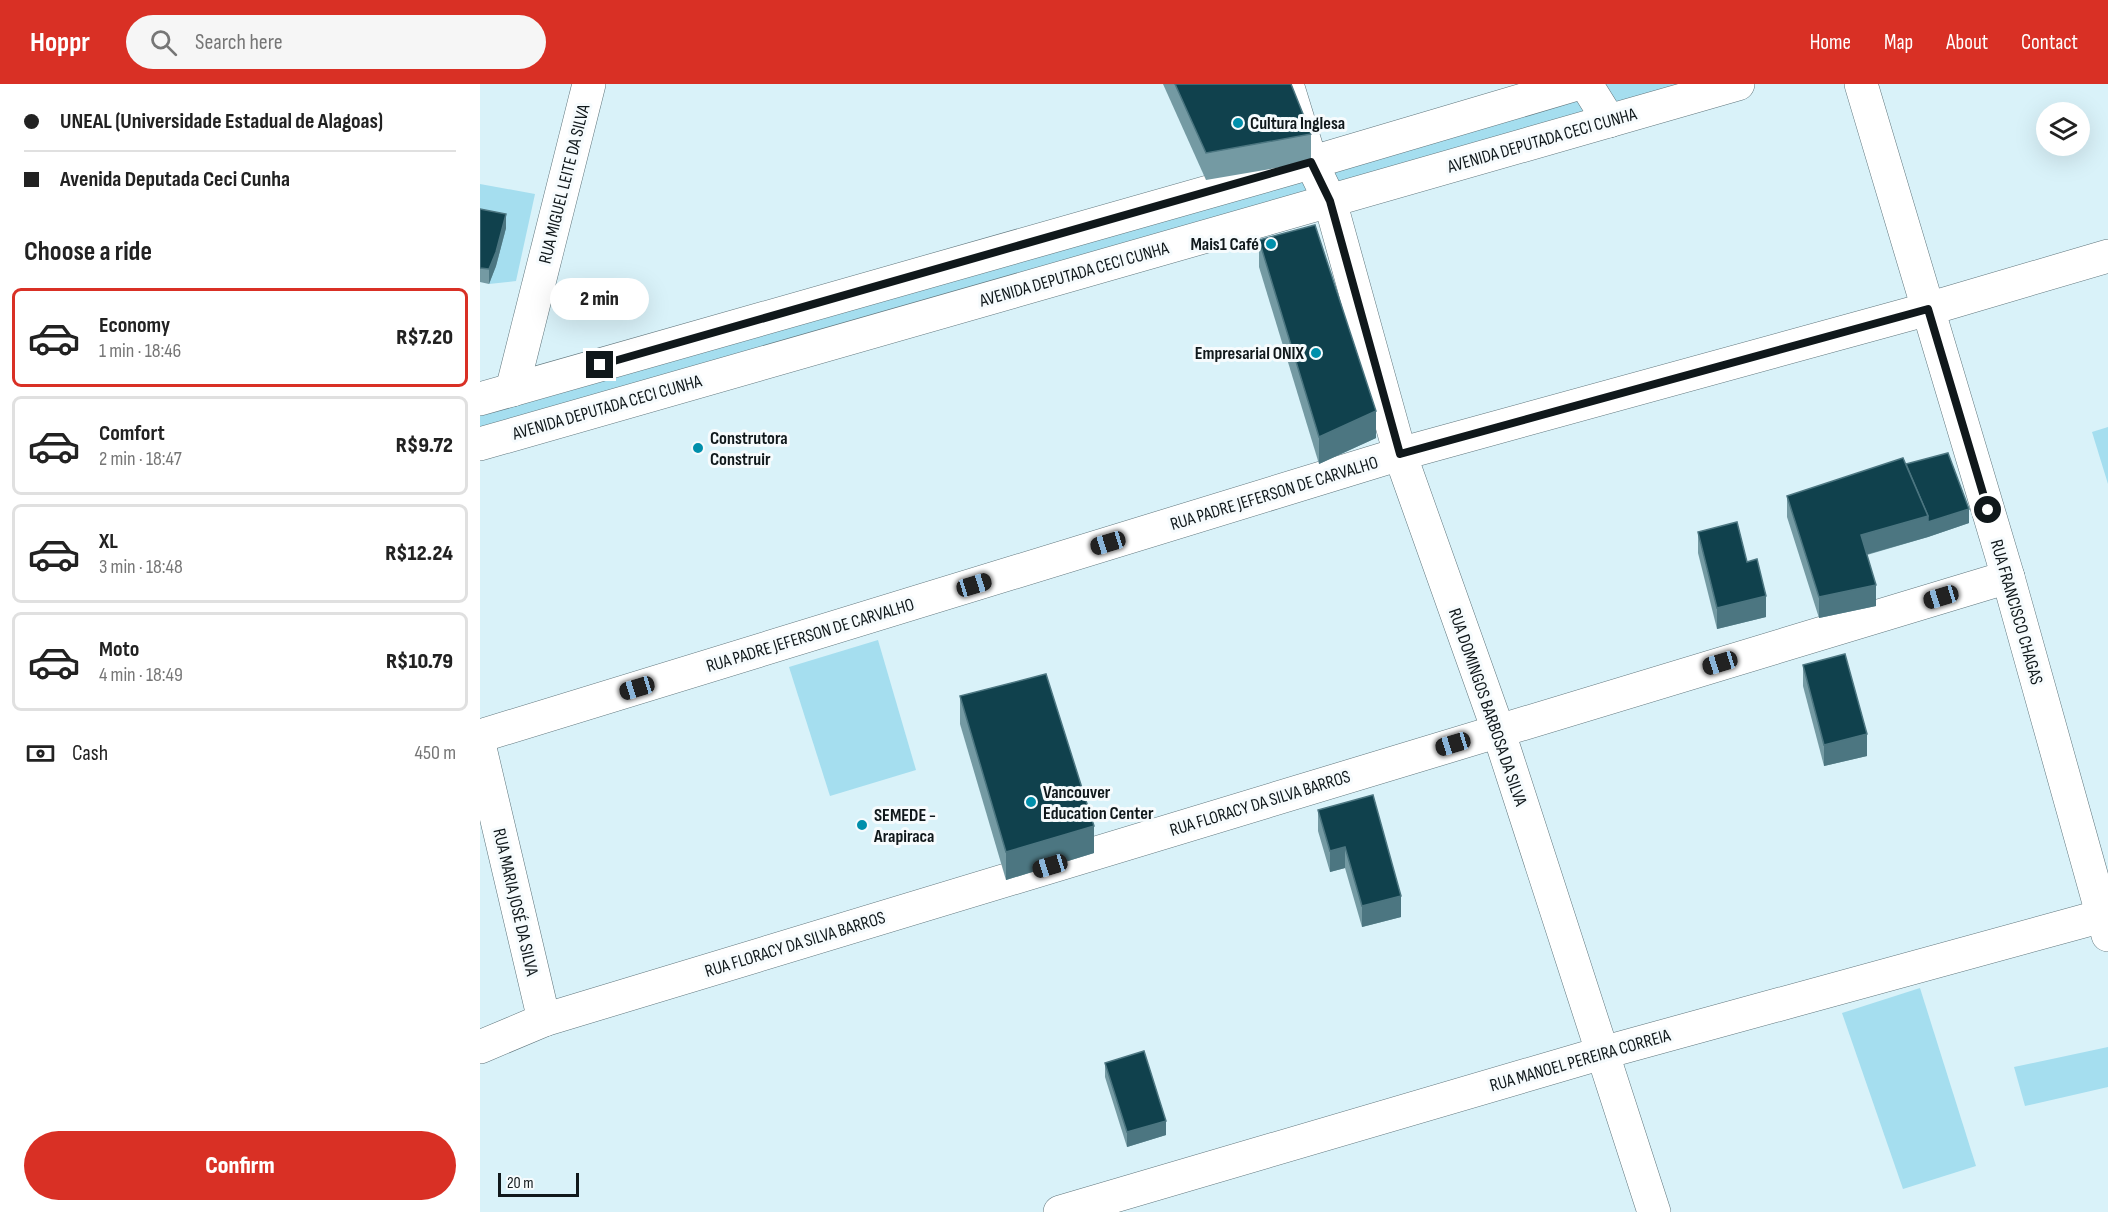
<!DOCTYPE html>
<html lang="en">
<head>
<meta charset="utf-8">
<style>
	body { margin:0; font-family:"Sofia Sans Condensed",sans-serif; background:#f6f6f6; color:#222; height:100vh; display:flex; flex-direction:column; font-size:22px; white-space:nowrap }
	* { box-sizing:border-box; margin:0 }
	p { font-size:20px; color:#767676 }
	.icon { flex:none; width:33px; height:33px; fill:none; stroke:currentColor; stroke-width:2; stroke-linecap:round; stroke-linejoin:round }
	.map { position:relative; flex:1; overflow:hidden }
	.drawer { display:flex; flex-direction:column; background:#fff; width:480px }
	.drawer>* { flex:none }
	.top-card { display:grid; align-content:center; height:132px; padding:0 24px; background:#fff }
	.fabs { position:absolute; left:1556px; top:18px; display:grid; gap:12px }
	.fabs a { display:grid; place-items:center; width:54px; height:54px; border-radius:50%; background:#fff; box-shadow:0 6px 24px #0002; font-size:30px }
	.scale { position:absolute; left:18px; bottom:15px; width:81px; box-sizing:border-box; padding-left:6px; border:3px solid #10181b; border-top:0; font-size:16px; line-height:21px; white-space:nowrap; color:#10181b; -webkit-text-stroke:4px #f6fbfd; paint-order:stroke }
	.end { position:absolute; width:27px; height:27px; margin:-14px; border:8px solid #10181b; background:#fff; box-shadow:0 0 0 3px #fff }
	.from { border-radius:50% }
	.bubble { position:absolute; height:42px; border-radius:21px; background:#fff; box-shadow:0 6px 24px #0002; font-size:20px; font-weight:800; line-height:42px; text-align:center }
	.car { position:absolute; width:18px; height:36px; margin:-18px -9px; border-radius:8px; box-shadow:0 0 4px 2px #0007; background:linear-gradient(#222 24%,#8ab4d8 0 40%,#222 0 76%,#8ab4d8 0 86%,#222 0) }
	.top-card b { display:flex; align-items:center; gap:21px; height:57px; font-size:22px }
	.top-card b+b { border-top:2px solid #e0e0e0 }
	.top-card i { width:15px; height:15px; background:#222 }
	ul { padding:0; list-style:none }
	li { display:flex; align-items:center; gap:18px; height:99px; margin:0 12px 9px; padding:0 12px; border:3px solid #e0e0e0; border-radius:9px }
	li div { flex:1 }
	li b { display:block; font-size:22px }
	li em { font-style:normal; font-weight:800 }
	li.current { border-color:#d93025 }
	li>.icon { width:54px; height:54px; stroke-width:1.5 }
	h2 { padding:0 24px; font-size:27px; line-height:72px }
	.pay { display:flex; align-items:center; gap:15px; height:66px; padding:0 24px; font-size:22px }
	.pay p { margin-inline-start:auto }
	.primary-button { display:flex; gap:12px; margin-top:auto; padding:12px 24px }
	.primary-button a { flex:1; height:69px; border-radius:36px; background:#d93025; color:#fff; font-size:24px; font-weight:800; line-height:69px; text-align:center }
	header { display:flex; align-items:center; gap:36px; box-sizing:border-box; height:84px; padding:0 30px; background:#d93025; color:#fff }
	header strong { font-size:28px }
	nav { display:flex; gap:33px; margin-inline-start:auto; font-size:21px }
	.search { width:420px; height:54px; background:#f6f6f6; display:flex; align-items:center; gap:15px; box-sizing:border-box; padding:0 21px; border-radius:33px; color:#767676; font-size:22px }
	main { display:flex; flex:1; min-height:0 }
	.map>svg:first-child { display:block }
	.green { fill:#a5deef }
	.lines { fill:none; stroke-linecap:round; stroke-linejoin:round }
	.minor-casing { stroke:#5f757c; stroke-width:34 }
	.major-casing { stroke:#5f757c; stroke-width:34 }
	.minor { stroke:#fff; stroke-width:33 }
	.major { stroke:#fff; stroke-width:33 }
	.wall { fill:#749aa3 }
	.shaded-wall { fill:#4c7681 }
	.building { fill:#10414d; stroke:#4c7681; stroke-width:1.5 }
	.route { stroke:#10181b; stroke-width:8 }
	.poi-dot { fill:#008fab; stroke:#f6fbfd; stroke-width:2 }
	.labels { text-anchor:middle; stroke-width:6; stroke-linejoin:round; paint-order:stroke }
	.poi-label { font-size:18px; font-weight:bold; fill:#10181b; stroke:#f6fbfd; text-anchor:start }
	.street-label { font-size:18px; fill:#10181b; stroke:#f6fbfd }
</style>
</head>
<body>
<header>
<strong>Hoppr</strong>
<div class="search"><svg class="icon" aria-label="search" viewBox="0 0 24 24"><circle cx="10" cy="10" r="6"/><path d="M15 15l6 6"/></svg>Search here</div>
<nav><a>Home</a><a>Map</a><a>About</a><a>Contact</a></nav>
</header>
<main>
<section class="drawer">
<div class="top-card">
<b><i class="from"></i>UNEAL (Universidade Estadual de Alagoas)</b>
<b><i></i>Avenida Deputada Ceci Cunha</b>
</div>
<h2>Choose a ride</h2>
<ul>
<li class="current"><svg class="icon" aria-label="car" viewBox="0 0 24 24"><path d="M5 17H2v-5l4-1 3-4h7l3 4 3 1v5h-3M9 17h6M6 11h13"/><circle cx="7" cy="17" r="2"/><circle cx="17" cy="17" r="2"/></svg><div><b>Economy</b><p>1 min · 18:46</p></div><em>R$7.20</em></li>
<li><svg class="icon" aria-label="car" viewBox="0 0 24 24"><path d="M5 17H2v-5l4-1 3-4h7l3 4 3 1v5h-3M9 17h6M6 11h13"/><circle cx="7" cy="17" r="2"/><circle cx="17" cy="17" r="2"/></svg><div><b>Comfort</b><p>2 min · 18:47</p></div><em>R$9.72</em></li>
<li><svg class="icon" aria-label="car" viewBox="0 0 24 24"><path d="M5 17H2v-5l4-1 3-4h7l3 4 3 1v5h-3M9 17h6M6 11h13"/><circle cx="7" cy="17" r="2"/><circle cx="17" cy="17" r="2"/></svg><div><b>XL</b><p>3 min · 18:48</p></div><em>R$12.24</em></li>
<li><svg class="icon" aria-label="car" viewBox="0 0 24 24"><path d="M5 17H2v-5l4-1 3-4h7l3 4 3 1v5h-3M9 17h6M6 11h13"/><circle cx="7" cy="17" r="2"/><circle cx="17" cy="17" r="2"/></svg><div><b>Moto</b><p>4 min · 18:49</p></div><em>R$10.79</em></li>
</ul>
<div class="pay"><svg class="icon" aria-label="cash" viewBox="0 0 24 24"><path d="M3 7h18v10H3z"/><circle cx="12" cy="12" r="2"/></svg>Cash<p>450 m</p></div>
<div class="primary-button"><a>Confirm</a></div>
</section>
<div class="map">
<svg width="1628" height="1128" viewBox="0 0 1628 1128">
	<rect width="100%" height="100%" fill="#d9f2f9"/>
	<!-- green -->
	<g class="green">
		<polygon points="1097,0 1258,0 0,360 0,315"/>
		<polygon points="0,100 55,110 36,197 9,200 0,140"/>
		<polygon points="1628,343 1628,400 1612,348"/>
		<polygon points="398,556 436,686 350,712 309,583"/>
		<polygon points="1440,904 1496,1082 1423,1105 1362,929"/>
		<polygon points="1628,963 1628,1003 1545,1022 1534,983"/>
	</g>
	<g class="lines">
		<!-- minor casing -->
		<g class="minor-casing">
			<g id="minor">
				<polyline points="807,0 831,78 850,117 920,370 1018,646 1174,1128"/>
				<polyline points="1106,0 1129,37"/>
				<polyline points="1381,0 1528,493 1628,851"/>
				<polyline points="32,306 109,0"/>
				<polyline points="0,652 920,370 1448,225 1628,172"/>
				<polyline points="0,664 64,936"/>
				<polyline points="0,963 64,936 1528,493"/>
				<polyline points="580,1128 1122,969 1622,832"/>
			</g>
		</g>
		<!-- major casing -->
		<g class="major-casing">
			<g id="major">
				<polyline points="0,315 816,83 1097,0"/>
				<polyline points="0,360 1258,0"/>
			</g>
		</g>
		<!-- minor -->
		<use href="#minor" class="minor"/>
		<!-- major -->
		<use href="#major" class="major"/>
	</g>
	<!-- wall -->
	<g class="wall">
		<polygon points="683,0 811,0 831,50 831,78 726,96"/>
		<polygon points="0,125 26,144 16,182 9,200 0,198"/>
		<polygon points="779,156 896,354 839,380 779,183"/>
		<polygon points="1426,380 1489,439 1448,453 1387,471 1396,522 1339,534 1307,433 1307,412"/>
		<polygon points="1218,448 1267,478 1286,533 1237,545 1218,469"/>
		<polygon points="1323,581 1387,672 1344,682 1323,602"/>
		<polygon points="480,612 614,769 526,796 480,640"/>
		<polygon points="838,726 921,833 882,843 865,784 850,788 838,747"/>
		<polygon points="625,979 686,1051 647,1063 625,993"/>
	</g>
	<!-- shaded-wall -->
	<g class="shaded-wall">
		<polygon points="26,130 26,144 16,182 9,200 9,185"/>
		<polygon points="896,327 896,354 839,380 839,353"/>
		<polygon points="1489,425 1489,439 1448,453 1381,472 1381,451 1448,432"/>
		<polygon points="1396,501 1396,522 1339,534 1339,513"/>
		<polygon points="1286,512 1286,533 1237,545 1237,524"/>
		<polygon points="1387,650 1387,672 1344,682 1344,661"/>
		<polygon points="614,742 614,769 526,796 526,768"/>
		<polygon points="865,763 865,784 850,788 850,767"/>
		<polygon points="921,812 921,833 882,843 882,822"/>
		<polygon points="686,1037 686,1051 647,1063 647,1048"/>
	</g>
	<!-- building -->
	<g class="building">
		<polygon points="695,0 811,0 831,50 726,69"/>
		<polygon points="0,125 26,130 16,168 9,185 0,184"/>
		<polygon points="835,141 896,327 839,353 779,156"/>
		<polygon points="1468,369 1489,425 1448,438 1448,432 1426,380"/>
		<polygon points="1423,374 1448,432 1381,451 1396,501 1339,513 1307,412"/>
		<polygon points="1257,438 1267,478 1277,475 1286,512 1237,524 1218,448"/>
		<polygon points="1365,570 1387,650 1344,661 1323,581"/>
		<polygon points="566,590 614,742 526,768 480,612"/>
		<polygon points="893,711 921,812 882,822 865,763 850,767 838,726"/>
		<polygon points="664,967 686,1037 647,1048 625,979"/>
	</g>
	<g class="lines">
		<!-- route -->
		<polyline class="route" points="120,281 831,78 850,117 920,370 1448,225 1508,426"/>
	</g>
	<!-- markers -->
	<g class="poi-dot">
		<circle cx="758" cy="39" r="6"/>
		<circle cx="791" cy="160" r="6"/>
		<circle cx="836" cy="269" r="6"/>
		<circle cx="218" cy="364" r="6"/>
		<circle cx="551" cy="718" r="6"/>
		<circle cx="382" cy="741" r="6"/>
	</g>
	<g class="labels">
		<!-- poi labels -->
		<g class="poi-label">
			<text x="770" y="45">Cultura Inglesa</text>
			<text x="779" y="166" text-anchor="end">Mais1 Café</text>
			<text x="824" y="275" text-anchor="end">Empresarial ONIX</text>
			<text x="230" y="360">Construtora<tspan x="230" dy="21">Construir</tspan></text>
			<text x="563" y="714">Vancouver<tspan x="563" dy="21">Education Center</tspan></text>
			<text x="394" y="737">SEMEDE -<tspan x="394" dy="21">Arapiraca</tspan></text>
		</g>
		<!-- street labels -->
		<g class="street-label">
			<text transform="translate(1062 56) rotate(-16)" y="6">AVENIDA DEPUTADA CECI CUNHA</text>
			<text transform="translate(84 100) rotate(-76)" y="6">RUA MIGUEL LEITE DA SILVA</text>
			<text transform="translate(594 190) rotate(-16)" y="6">AVENIDA DEPUTADA CECI CUNHA</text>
			<text transform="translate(127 323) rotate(-16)" y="6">AVENIDA DEPUTADA CECI CUNHA</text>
			<text transform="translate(794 409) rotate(-17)" y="6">RUA PADRE JEFERSON DE CARVALHO</text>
			<text transform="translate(1537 528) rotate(74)" y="6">RUA FRANCISCO CHAGAS</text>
			<text transform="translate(330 551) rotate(-17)" y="6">RUA PADRE JEFERSON DE CARVALHO</text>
			<text transform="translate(1008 623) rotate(71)" y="6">RUA DOMINGOS BARBOSA DA SILVA</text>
			<text transform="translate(780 719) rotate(-17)" y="6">RUA FLORACY DA SILVA BARROS</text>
			<text transform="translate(36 818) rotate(77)" y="6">RUA MARIA JOSÉ DA SILVA</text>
			<text transform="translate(315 860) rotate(-17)" y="6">RUA FLORACY DA SILVA BARROS</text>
			<text transform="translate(1100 976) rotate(-16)" y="6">RUA MANOEL PEREIRA CORREIA</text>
		</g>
	</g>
</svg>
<div class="fabs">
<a><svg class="icon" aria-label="layers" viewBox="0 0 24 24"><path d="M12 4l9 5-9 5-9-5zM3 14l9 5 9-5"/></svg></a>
</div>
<div class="scale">20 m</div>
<i class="end from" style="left:1508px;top:426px"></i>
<i class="end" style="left:120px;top:281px"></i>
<div class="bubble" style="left:70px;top:194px;width:99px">2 min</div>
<i class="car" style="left:628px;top:459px;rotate:253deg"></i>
<i class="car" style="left:494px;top:501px;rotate:73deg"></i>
<i class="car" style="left:1461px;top:513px;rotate:253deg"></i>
<i class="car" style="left:1240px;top:579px;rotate:253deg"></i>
<i class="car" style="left:157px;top:604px;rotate:253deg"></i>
<i class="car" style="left:973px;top:660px;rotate:253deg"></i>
<i class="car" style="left:570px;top:782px;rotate:253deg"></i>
</div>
</main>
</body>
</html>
